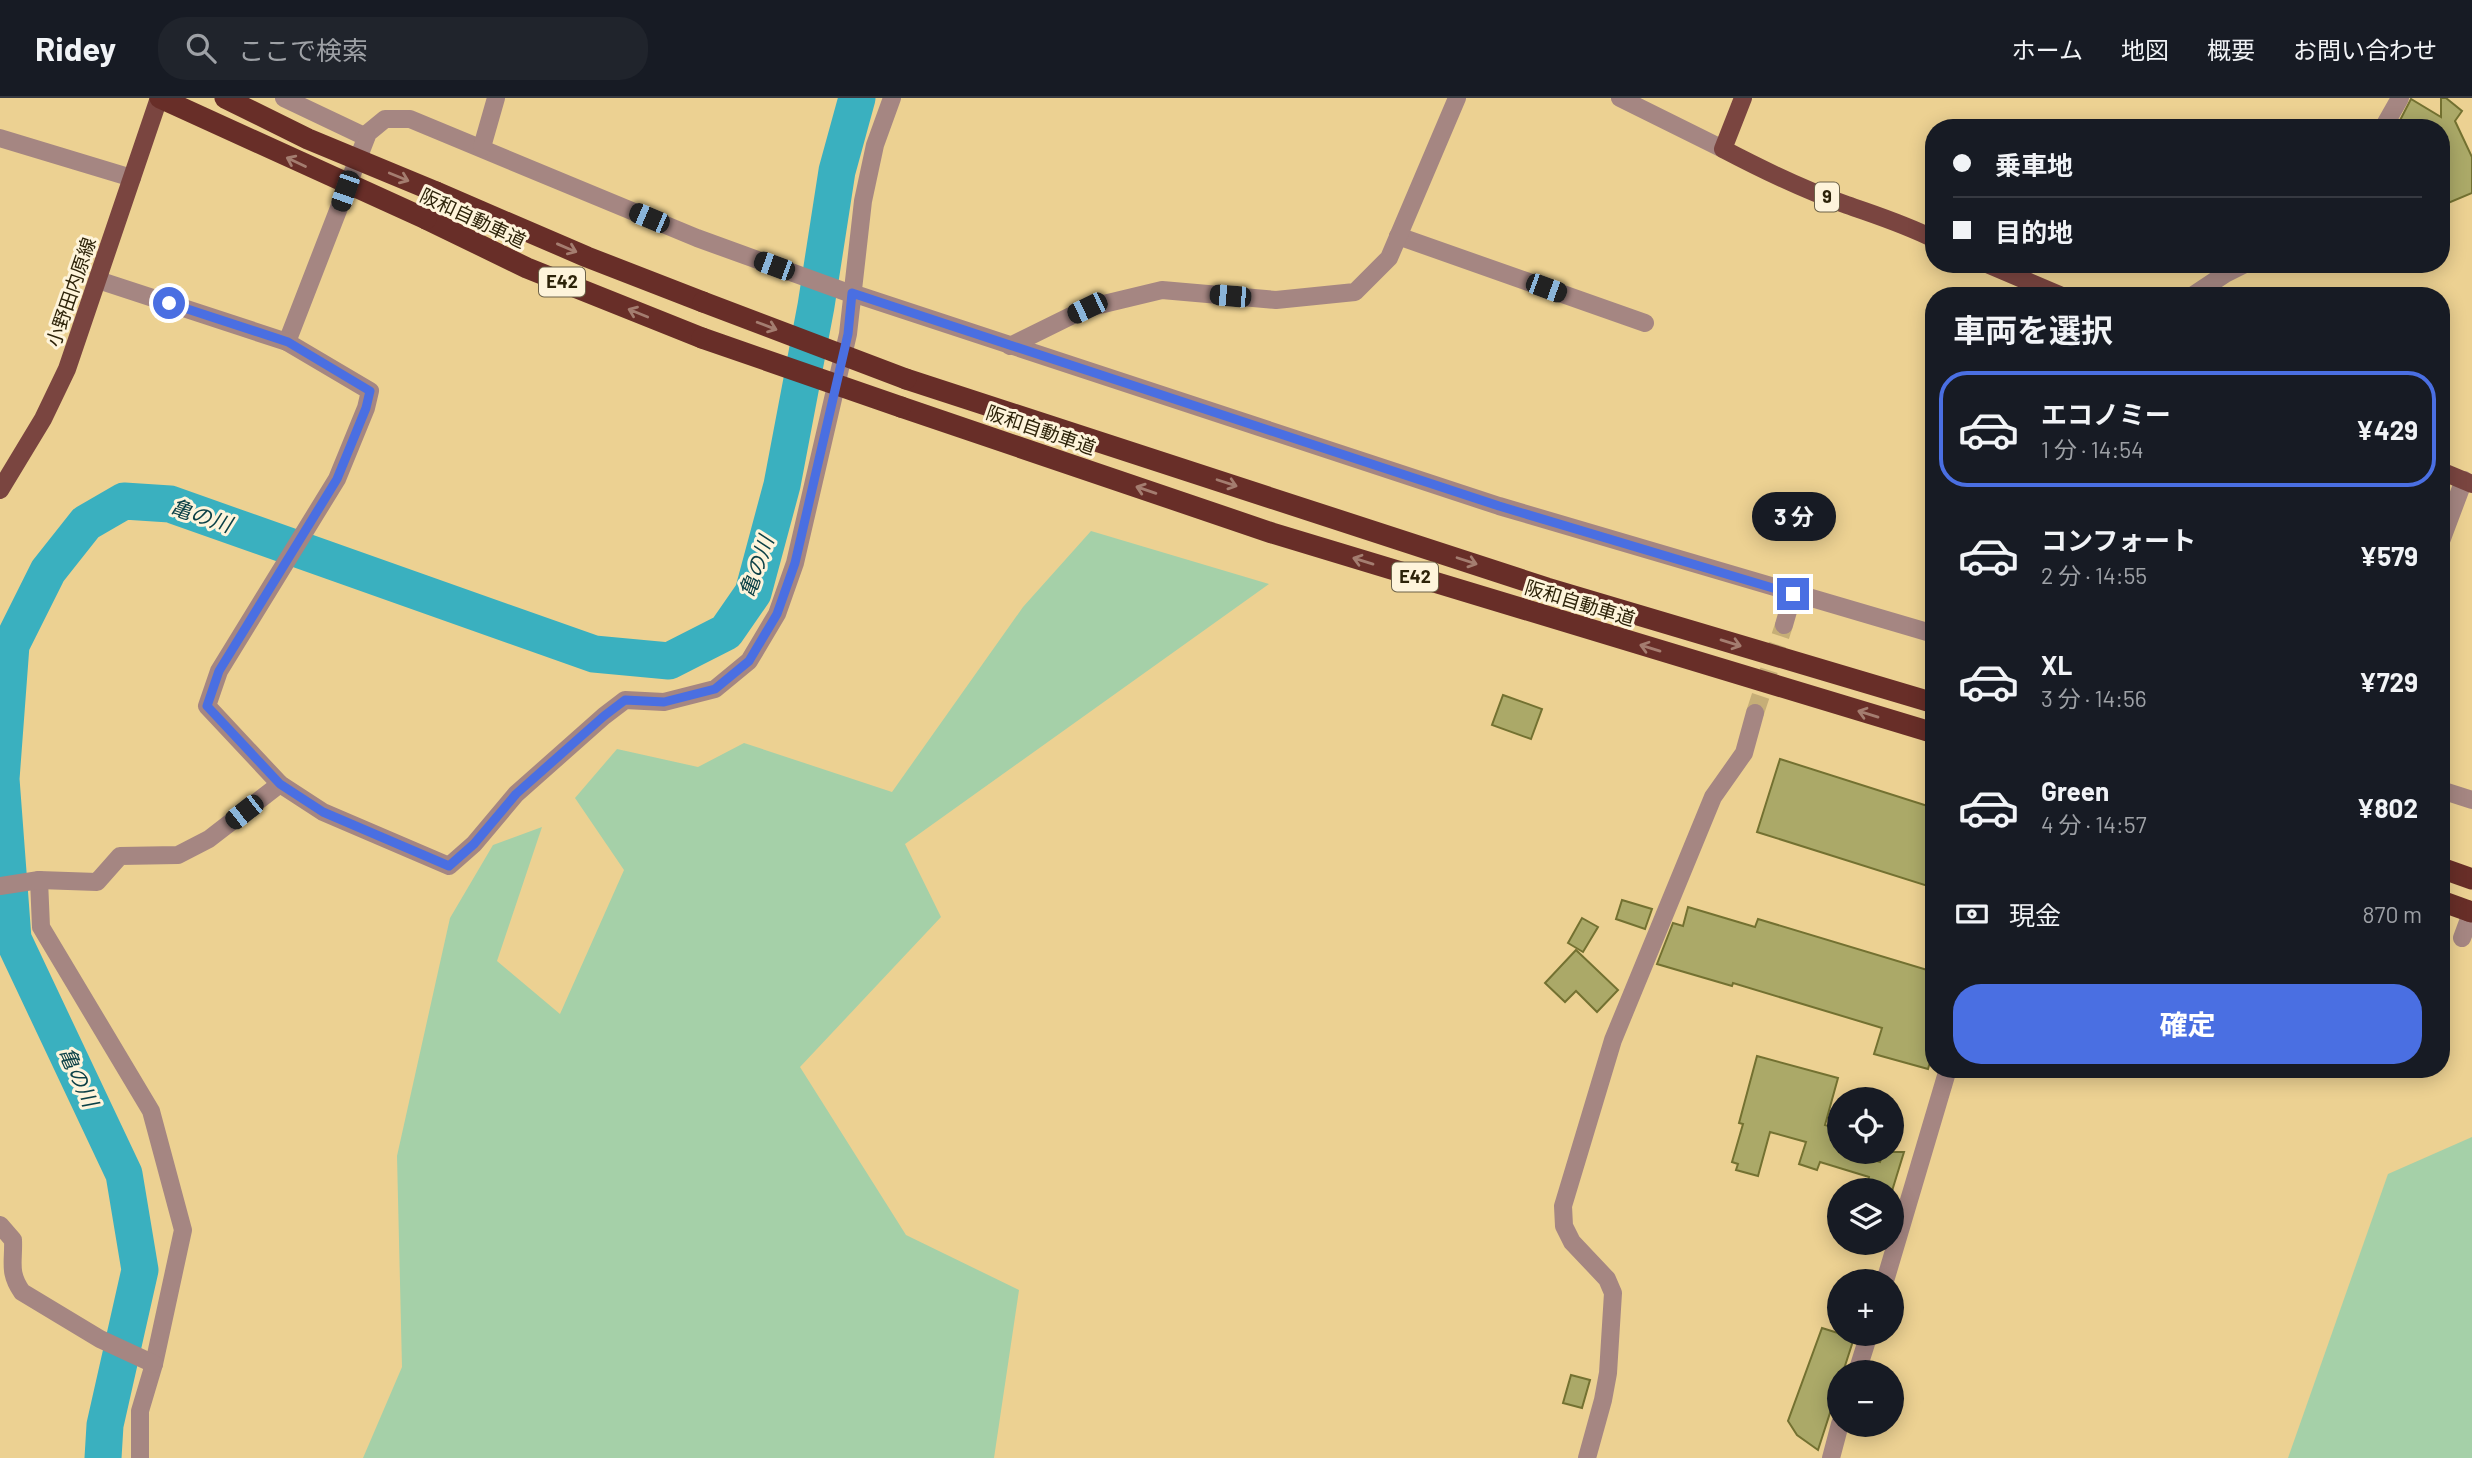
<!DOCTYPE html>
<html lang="ja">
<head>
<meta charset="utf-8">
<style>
	body { margin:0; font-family:Barlow,"Noto Sans JP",sans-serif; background:#20242c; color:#f1f3f6; height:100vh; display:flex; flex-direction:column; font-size:26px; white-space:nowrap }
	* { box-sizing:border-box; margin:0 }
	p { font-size:23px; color:#9ea1a6 }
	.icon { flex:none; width:38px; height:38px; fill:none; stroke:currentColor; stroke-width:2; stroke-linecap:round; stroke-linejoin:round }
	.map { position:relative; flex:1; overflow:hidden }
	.sheet { position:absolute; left:1925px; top:189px; width:525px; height:791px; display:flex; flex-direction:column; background:#171b24; border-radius:28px; box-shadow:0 4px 18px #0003 }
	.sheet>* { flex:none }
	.banner { position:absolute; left:1925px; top:21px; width:525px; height:154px; border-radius:28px; box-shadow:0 4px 18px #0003; display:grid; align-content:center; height:154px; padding:0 28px; background:#171b24 }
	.fabs { position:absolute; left:1827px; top:989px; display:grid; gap:14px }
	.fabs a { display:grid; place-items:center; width:77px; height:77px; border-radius:50%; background:#171b24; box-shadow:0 4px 18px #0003; font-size:35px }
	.end { position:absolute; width:32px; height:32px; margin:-16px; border:9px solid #4a6fe2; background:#fff; box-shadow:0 0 0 4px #fff }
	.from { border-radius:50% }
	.bubble { position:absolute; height:49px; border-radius:24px; background:#171b24; box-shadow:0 4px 18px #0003; font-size:23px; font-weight:700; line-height:49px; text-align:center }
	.car { position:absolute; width:21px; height:42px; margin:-21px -10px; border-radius:9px; box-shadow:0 0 5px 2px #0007; background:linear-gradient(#222 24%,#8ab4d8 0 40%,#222 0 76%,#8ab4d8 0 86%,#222 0) }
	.banner b { display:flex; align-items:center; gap:24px; height:66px; font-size:26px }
	.banner b+b { border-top:2px solid #363941 }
	.banner i { width:18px; height:18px; background:#f1f3f6 }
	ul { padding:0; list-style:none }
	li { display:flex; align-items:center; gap:21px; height:116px; margin:0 14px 10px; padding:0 14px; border:4px solid transparent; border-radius:28px }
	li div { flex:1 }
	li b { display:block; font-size:26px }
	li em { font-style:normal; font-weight:700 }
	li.on { border-color:#4a6fe2 }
	li>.icon { width:63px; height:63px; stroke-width:1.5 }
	h2 { padding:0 28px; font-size:32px; line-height:84px }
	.pay { display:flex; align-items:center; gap:18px; height:77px; padding:0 28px; font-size:26px }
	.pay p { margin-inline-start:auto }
	.button { display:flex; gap:14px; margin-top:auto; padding:14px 28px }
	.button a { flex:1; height:80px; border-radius:28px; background:#4a6fe2; color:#fff; font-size:28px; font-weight:700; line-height:80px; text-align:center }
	header { display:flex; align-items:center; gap:42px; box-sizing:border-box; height:98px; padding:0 35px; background:#171b24; border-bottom:2px solid #363941 }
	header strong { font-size:33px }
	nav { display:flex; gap:38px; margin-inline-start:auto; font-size:24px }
	.search { width:490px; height:63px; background:#20242c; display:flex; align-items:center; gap:18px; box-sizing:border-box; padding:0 24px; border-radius:28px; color:#9ea1a6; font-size:26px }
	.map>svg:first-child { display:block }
	.green { fill:#a5d0a8 }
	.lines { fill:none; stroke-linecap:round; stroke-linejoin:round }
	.river { stroke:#3ab0bf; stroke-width:37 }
	.building { fill:#aba968; stroke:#737131; stroke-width:2 }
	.minor-tunnel { stroke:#c6ae77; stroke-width:18; stroke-dasharray:18 9; stroke-linecap:butt }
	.minor { stroke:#a58682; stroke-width:18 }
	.major { stroke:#7a4540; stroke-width:18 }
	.highway { stroke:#682e28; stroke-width:21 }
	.highway-bridge { stroke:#682e28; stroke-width:21 }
	.oneway { stroke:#a47d70 }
	.route { stroke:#4a6fe2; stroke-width:9 }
	.labels { text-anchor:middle; stroke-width:6; stroke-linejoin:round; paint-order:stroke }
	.shield { fill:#fef4db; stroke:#6c6248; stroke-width:2 }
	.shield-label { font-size:18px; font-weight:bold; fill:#2d2309 }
	.street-label { font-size:19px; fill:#2d2309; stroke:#fef4db }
	.water-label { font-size:21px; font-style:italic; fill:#0c4147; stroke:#fef4db }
</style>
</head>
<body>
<header>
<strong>Ridey</strong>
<div class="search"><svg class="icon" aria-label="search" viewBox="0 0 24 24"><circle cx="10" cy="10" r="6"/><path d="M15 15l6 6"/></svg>ここで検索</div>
<nav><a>ホーム</a><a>地図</a><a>概要</a><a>お問い合わせ</a></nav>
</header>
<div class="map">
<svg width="2472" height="1360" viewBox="0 0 2472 1360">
	<rect width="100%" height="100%" fill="#ecd192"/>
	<!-- green -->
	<g class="green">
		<polygon points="1091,433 1269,486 905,746 941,819 800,969 906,1137 1019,1192 994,1360 363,1360 402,1269 397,1058 450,820 493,747 542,729 497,863 560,916 624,772 575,700 617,651 698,669 744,645 892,694 1023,509"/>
		<polygon points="2472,1039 2472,1360 2288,1360 2388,1076"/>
	</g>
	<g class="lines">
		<!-- river -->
		<polyline class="river" points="103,1360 105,1327 140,1172 124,1076 13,841 1,681 11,547 48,473 86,425 124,403 170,406 594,556 669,563 726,534 753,495 782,387 816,208 837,73 857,0"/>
	</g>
	<!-- building -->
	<g class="building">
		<polygon points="2441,0 2446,0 2462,13 2455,23 2472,59 2472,95 2441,108 2441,30 2396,30 2411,1 2441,19"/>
		<polygon points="1503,597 1542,611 1531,641 1492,627"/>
		<polygon points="1780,661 1934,710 1934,790 1757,734"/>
		<polygon points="1622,802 1652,811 1645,831 1616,821"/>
		<polygon points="1688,809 1755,829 1758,821 1934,874 1934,924 1927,948 1934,950 1928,971 1874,956 1882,930 1733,885 1732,888 1657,866 1673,825 1683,828"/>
		<polygon points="1582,820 1598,829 1583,854 1568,845"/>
		<polygon points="1576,852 1618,892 1597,914 1576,893 1565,904 1545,885"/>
		<polygon points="1757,958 1838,980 1825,1027 1839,1031 1839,1054 1846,1054 1880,1064 1883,1054 1904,1054 1892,1093 1868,1085 1869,1079 1820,1064 1817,1072 1799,1066 1806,1044 1770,1034 1758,1078 1736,1072 1738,1066 1732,1064 1743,1026 1739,1025"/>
		<polygon points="1822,1230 1854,1240 1843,1274 1839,1274 1839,1287 1818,1352 1797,1337 1788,1323"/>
		<polygon points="1571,1277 1590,1282 1582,1310 1563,1305"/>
	</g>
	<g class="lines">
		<!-- minor-tunnel -->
		<polyline class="minor-tunnel" points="1755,615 1784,527"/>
		<!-- minor -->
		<g class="minor">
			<polyline points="284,0 366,39"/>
			<polyline points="892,0 875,47 863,103 848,236 795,465 777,516 749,563 715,591 664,604 625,602 604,618 516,696 474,746 449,768 323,714 280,686 207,608 219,573 337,381 366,310 370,293 287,244 368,35 385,21 410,21 697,140 846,194 852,195 1499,408 1934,536"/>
			<polyline points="1620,0 1723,51"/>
			<polyline points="2383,30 2400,0"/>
			<polyline points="0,40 132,80"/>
			<polyline points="482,49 496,0"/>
			<polyline points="1398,138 1645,225"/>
			<polyline points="98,182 287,244"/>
			<polyline points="2192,198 2225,176 2245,166"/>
			<polyline points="1010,248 1087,210 1162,192 1276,202 1355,194 1389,160 1457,0"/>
			<polyline points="2441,443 2464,382"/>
			<polyline points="1784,527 1793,496"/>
			<polyline points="2441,692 2472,702"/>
			<polyline points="39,782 41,829 151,1013 183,1132 154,1266 140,1313 140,1360"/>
			<polyline points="0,788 39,782 97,784 120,758 178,757 209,741 280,686"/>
			<polyline points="2462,840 2472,813"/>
			<path d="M0,1127L13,1142C14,1164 8,1174 22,1194L100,1241L154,1266"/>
			<polyline points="1885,1183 1948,971"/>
			<polyline points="1857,1274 1869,1236"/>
			<polyline points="1587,1360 1603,1302 1608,1275 1613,1195 1607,1181 1572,1144 1564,1128 1563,1108 1613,942 1713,699 1744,655 1755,615"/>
			<polyline points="1831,1360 1840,1326"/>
		</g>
		<!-- major -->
		<g class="major">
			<path d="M1743,0L1723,51C1763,72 1804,92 1847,107C1878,118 1904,126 1934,141"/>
			<polyline points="1987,166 2062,198"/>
			<polyline points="2441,373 2472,386"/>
			<polyline points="0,392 43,321 67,271 159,0"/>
		</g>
		<!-- highway -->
		<g class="highway">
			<polyline points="436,94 587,159 703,204"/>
			<polyline points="426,121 527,170 702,240"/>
			<polyline points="906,281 1547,490 1934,605"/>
			<polyline points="901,309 1272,435 1934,635"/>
			<polyline points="2441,770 2472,781"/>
			<polyline points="2441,803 2469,813"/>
		</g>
		<!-- highway-bridge -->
		<g class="highway-bridge">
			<polyline points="160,0 426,121"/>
			<polyline points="225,0 308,41 436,94"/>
			<polyline points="703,204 906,281"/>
			<polyline points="702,240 901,309"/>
			<polyline points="2469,813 2472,814"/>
		</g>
	</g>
	<!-- one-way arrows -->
	<defs><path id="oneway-shaft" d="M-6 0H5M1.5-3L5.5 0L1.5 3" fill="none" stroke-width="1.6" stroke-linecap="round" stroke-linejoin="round" transform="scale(1.75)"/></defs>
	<g class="oneway">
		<use href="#oneway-shaft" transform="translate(296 64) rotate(-155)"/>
		<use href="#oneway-shaft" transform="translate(399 79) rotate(22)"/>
		<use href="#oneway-shaft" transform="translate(567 150) rotate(23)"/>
		<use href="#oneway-shaft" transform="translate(638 215) rotate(-158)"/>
		<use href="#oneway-shaft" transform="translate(767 228) rotate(21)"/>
		<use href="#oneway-shaft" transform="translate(1227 385) rotate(18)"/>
		<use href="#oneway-shaft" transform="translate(1146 392) rotate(-161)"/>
		<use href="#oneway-shaft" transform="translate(1363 463) rotate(-163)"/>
		<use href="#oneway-shaft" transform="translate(1467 463) rotate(18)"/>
		<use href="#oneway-shaft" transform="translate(1731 545) rotate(17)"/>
		<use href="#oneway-shaft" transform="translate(1650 550) rotate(-163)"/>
		<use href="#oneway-shaft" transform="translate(1868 616) rotate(-163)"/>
	</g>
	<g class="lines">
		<!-- route -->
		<polyline class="route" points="169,205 288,244 370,293 366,310 337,381 219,573 207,608 280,686 323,714 449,768 474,746 516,696 604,618 625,602 664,604 715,591 749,563 777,516 795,465 848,236 852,195 1499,408 1793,496"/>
	</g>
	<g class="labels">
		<!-- shield labels -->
		<g class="shield">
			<rect x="1815" y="84.5" width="24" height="29" rx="5"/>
			<rect x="539" y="169.5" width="46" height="29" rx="5"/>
			<rect x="1392" y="464.5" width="46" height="29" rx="5"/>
		</g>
		<g class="shield-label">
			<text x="1827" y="105">9</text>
			<text x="562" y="190">E42</text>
			<text x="1415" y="485">E42</text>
		</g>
		<!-- street labels -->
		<g class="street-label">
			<text transform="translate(473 120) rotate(25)" y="7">阪和自動車道</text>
			<text transform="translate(71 194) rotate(-71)" y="7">小野田内原線</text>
			<text transform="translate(1041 332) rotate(19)" y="7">阪和自動車道</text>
			<text transform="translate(1580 505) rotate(17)" y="7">阪和自動車道</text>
		</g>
		<!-- water labels -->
		<g class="water-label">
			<text transform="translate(201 418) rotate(18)" y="7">亀の川</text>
			<text transform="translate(757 469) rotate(-71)" y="7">亀の川</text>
			<text transform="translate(78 979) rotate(65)" y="7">亀の川</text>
		</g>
	</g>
</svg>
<div class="fabs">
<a><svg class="icon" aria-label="locate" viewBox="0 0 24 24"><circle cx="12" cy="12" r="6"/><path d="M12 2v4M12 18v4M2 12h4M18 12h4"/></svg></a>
<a><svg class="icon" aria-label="layers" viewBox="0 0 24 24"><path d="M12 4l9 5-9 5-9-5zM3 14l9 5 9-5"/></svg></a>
<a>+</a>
<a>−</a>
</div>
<i class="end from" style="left:169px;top:205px"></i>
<i class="end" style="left:1793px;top:496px"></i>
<div class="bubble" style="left:1752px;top:394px;width:84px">3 分</div>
<i class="car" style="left:345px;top:93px;rotate:199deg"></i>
<i class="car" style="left:649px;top:120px;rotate:293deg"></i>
<i class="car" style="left:774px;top:168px;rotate:290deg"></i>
<i class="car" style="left:1546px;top:190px;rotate:110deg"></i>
<i class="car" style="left:1230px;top:198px;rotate:275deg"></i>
<i class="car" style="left:1087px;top:210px;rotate:244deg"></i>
<i class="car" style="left:244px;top:714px;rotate:232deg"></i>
<div class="banner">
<b><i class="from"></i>乗車地</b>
<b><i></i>目的地</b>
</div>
<section class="sheet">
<h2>車両を選択</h2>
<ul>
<li class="on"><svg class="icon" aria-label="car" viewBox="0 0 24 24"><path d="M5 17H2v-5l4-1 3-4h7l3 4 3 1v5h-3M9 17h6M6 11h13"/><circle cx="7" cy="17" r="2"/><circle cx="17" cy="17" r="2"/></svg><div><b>エコノミー</b><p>1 分 · 14:54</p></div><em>¥429</em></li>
<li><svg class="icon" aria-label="car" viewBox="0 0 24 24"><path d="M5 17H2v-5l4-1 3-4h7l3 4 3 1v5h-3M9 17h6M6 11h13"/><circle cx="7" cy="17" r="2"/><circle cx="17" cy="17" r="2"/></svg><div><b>コンフォート</b><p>2 分 · 14:55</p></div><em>¥579</em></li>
<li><svg class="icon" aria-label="car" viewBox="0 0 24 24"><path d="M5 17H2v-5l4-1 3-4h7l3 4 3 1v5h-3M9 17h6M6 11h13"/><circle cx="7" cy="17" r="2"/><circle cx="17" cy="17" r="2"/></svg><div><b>XL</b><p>3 分 · 14:56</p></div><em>¥729</em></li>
<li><svg class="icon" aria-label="car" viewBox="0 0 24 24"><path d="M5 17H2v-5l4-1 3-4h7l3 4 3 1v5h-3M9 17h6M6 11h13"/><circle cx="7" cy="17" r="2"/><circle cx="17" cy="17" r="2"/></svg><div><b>Green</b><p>4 分 · 14:57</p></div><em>¥802</em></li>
</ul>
<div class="pay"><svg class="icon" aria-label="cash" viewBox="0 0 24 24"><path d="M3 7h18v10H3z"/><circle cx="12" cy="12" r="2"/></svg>現金<p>870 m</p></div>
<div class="button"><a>確定</a></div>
</section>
</div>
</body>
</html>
